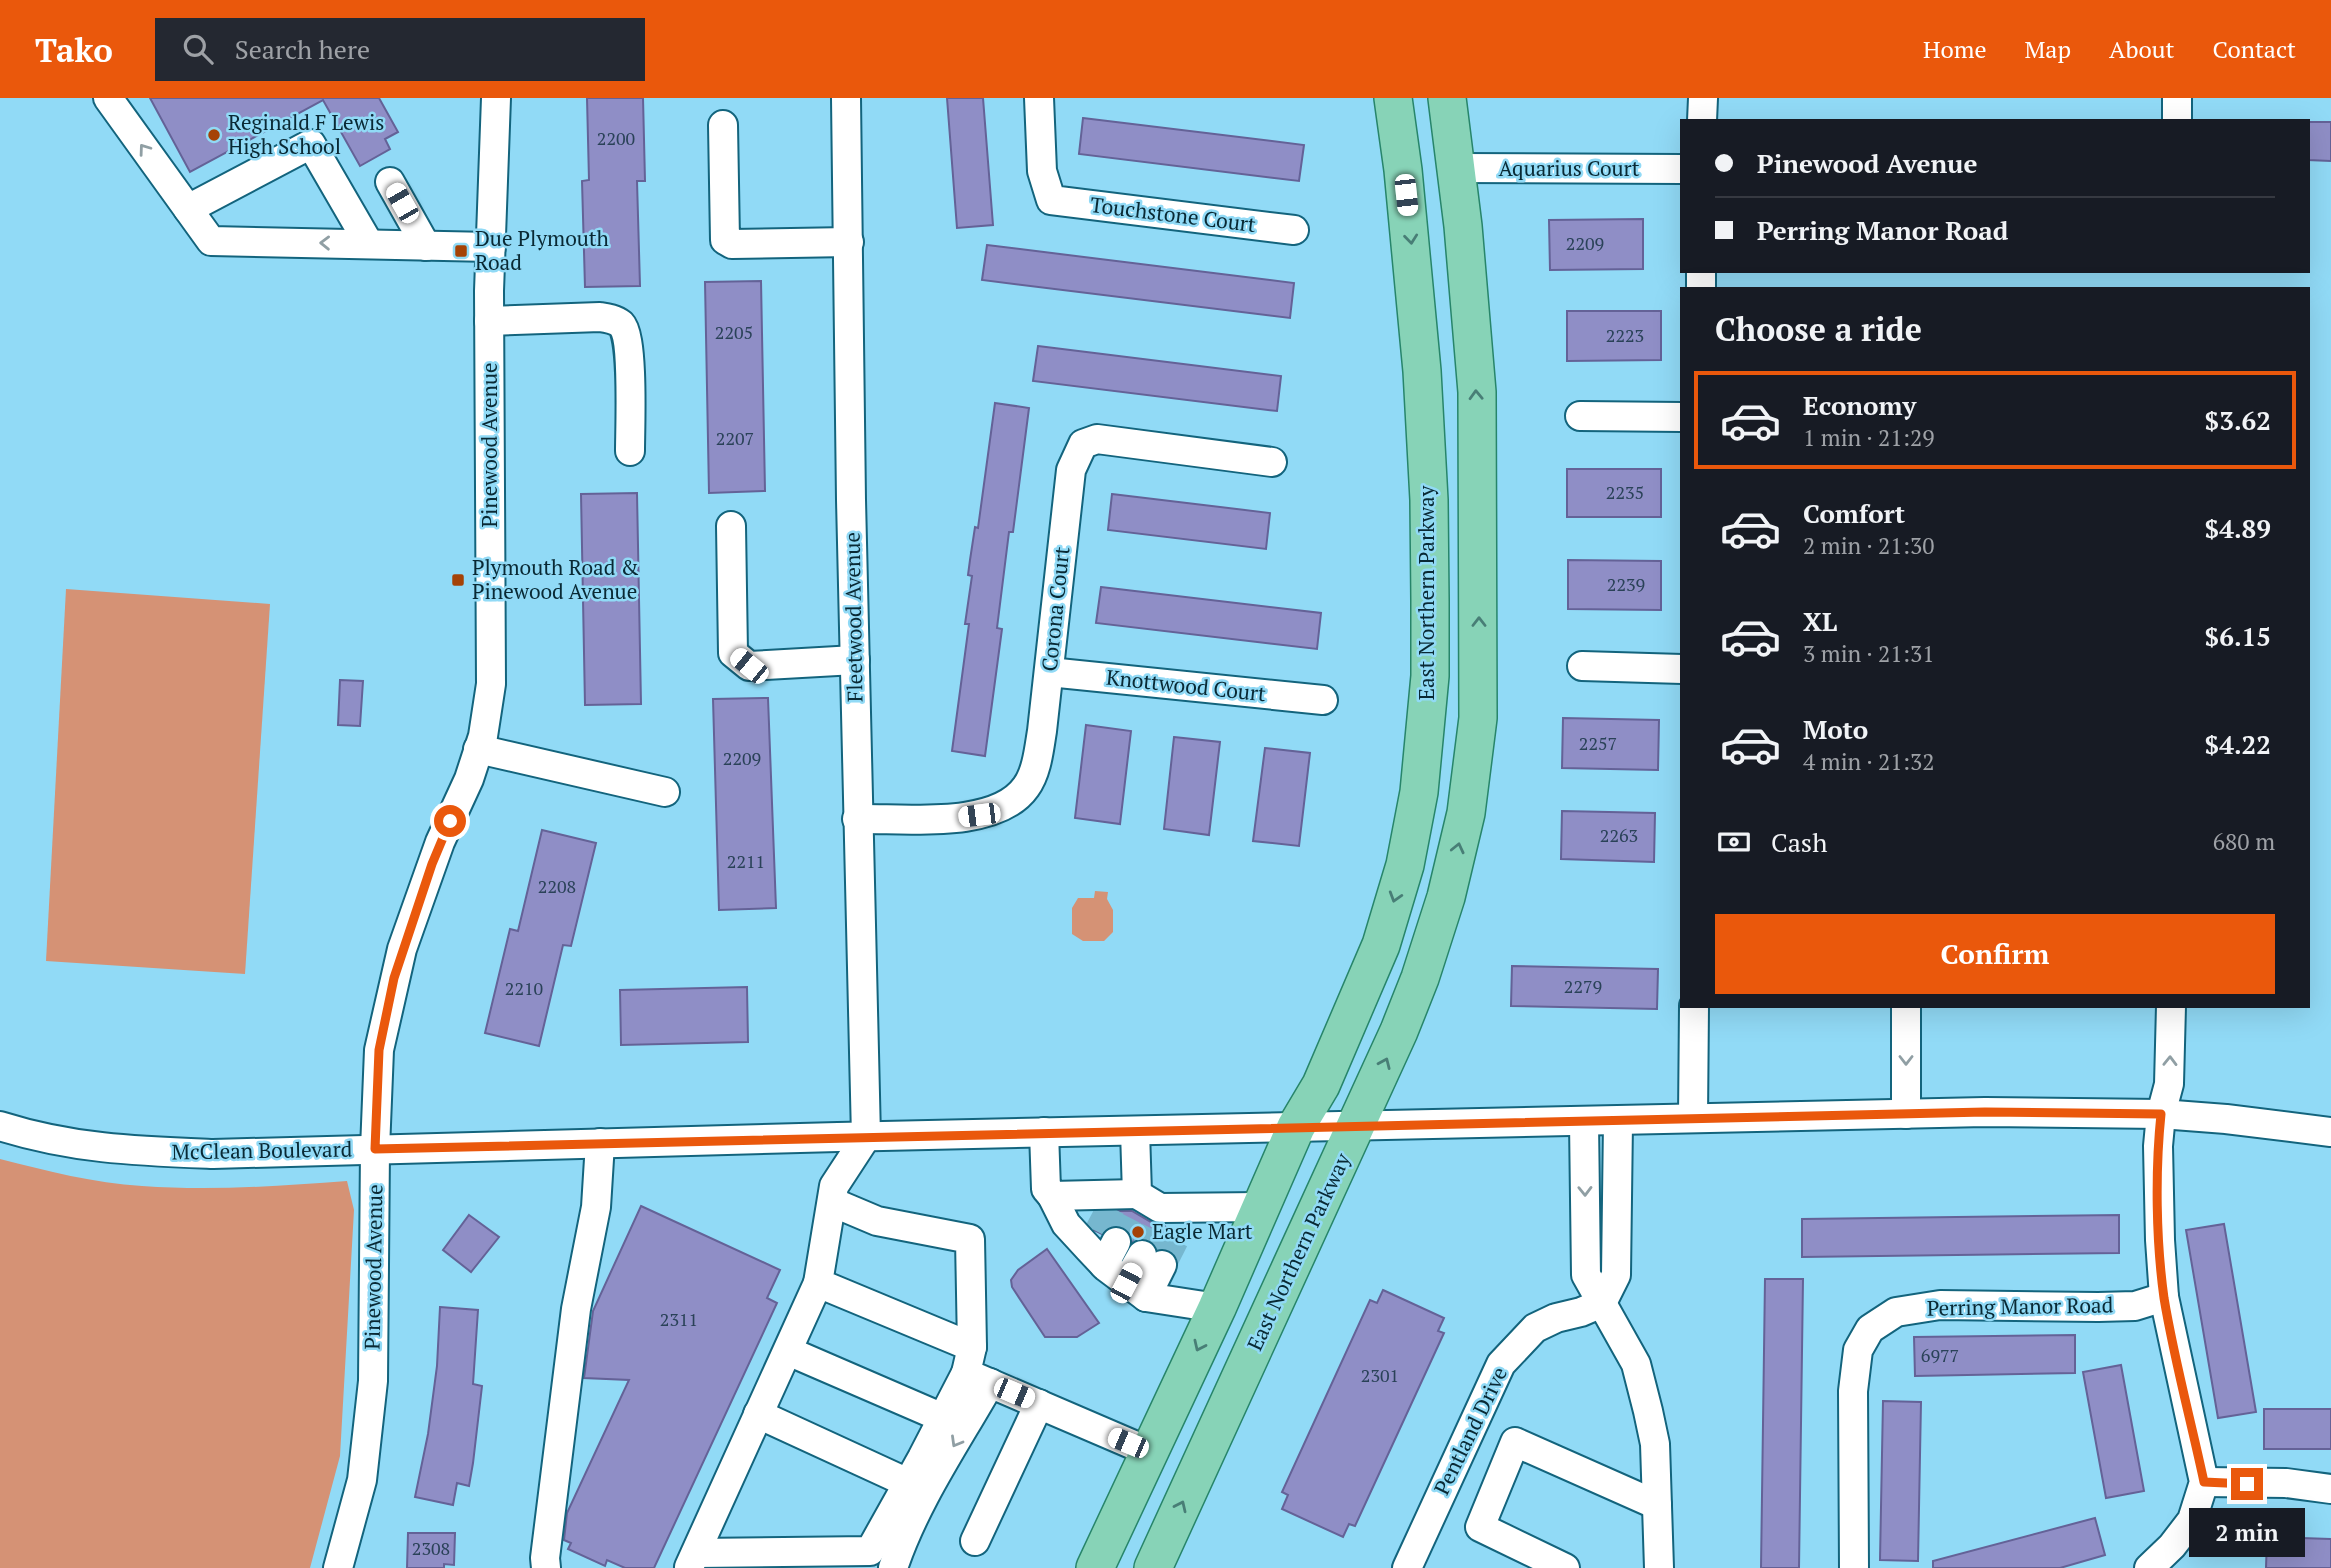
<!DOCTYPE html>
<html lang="en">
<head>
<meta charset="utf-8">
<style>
	body { margin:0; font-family:"PT Serif",serif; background:#242831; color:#f1f3f6; height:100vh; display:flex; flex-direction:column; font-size:26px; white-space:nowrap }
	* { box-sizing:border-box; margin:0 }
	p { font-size:23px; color:#9ea1a6 }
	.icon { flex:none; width:38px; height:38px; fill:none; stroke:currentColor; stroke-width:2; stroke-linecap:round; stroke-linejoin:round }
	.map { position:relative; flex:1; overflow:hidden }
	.panel { position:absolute; left:1680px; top:189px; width:630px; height:721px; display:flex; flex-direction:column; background:#171b24; border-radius:0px; box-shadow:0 7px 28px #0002 }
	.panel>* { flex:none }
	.guide { position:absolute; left:1680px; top:21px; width:630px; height:154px; border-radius:0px; box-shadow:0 7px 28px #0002; display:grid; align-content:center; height:154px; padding:0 35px; background:#171b24 }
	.end { position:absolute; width:32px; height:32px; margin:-16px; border:9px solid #ea580c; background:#fff; box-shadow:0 0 0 4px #fff }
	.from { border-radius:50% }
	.bubble { position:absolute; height:49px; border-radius:0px; background:#171b24; box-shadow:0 7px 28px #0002; font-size:23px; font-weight:800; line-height:49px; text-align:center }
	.car { position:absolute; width:21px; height:42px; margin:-21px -10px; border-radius:9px; box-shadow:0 0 5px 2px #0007; background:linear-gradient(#fff 24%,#345 0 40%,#fff 0 76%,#345 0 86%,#fff 0) }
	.guide b { display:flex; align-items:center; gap:24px; height:66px; font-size:26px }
	.guide b+b { border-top:2px solid #363941 }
	.guide i { width:18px; height:18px; background:#f1f3f6 }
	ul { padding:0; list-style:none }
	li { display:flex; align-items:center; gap:21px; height:98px; margin:0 14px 10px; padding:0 21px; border:4px solid transparent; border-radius:0px }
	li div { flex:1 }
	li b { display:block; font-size:26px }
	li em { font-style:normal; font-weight:800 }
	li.selected { border-color:#ea580c }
	li>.icon { width:63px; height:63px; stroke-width:1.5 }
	h2 { padding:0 35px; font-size:32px; line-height:84px }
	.pay { display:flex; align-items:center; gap:18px; height:77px; padding:0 35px; font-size:26px }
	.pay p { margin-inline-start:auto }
	.primary-button { display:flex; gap:14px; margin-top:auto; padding:14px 35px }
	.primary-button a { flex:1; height:80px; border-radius:0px; background:#ea580c; color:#fff; font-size:28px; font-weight:800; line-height:80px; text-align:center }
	header { display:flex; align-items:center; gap:42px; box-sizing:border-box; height:98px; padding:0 35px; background:#ea580c; color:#fff }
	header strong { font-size:33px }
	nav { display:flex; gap:38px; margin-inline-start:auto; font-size:24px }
	.search { width:490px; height:63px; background:#242831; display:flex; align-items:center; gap:18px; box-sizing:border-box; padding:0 24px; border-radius:0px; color:#9ea1a6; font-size:26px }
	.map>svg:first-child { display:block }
	.green { fill:#d59275 }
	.building { fill:#8f8ec6; stroke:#646297; stroke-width:2 }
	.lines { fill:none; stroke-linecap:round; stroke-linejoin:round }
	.minor-tunnel { stroke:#76b7cf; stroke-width:28; stroke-dasharray:28 14; stroke-linecap:butt }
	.minor-casing { stroke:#13647d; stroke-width:32 }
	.major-casing { stroke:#27856a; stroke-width:40 }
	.minor { stroke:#fff; stroke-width:28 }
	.major { stroke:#87d3b7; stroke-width:37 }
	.oneway { stroke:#909fa4 }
	.oneway2 { stroke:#487e76 }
	.route { stroke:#ea580c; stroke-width:9 }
	.poi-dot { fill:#a54206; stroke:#91daf6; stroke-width:2.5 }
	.labels { text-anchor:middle; stroke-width:5; stroke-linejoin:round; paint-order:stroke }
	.number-label { font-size:18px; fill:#2a4258 }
	.poi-label { font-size:21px; fill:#092934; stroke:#91daf6; text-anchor:start }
	.street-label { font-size:21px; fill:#092934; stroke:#91daf6 }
</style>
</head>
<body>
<header>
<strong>Tako</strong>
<div class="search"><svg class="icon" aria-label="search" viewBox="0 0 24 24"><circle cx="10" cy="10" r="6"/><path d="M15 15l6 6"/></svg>Search here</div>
<nav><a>Home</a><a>Map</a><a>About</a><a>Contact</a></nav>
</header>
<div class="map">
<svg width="2331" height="1470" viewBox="0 0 2331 1470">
	<rect width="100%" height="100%" fill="#91daf6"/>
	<!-- green -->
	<g class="green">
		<polygon points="66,491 270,506 245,876 46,863"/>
		<polygon points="1095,793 1108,794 1107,801 1113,812 1113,834 1104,843 1083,843 1072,836 1072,810 1078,800 1094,800"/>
		<path d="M0,1061C47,1073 94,1085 142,1088C211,1093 279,1088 347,1083L354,1112L340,1358L310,1470H0Z"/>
	</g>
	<!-- building -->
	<g class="building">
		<polygon points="150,0 379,0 398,34 385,41 390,51 360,68 323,2 190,74"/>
		<polygon points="587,0 643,0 645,83 637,83 640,188 585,189 582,83 589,82"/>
		<polygon points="947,0 983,0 993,127 957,130"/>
		<polygon points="1083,20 1304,47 1299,83 1079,56"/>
		<polygon points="2308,24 2331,24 2331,63 2308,62"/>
		<polygon points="1643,121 1643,171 1550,172 1549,122"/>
		<polygon points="987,147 1294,185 1290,220 982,182"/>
		<polygon points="761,183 765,393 709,395 705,184"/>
		<polygon points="1567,213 1661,213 1661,262 1567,263"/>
		<polygon points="1038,248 1281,278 1277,313 1033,283"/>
		<polygon points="995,305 1029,310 1013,434 1009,434 997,530 1002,531 985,658 952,653 969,526 965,526 972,478 968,477 970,462 975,429 978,430"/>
		<rect x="1567" y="371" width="94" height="48"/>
		<polygon points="637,395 641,606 585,607 581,396"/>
		<polygon points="1112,396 1270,415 1266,451 1108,432"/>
		<polygon points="1568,462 1661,463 1661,512 1568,511"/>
		<polygon points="1101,489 1321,515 1317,551 1096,525"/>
		<polygon points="340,582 363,583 360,628 338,627"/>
		<polygon points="768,600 776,810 719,812 713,601"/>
		<polygon points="1563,620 1659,622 1658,672 1562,670"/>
		<polygon points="1086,627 1131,633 1120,726 1075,720"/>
		<polygon points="1174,639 1220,644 1209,737 1164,731"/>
		<polygon points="1265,650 1310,655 1299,748 1253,743"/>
		<polygon points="1562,713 1655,715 1654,764 1561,761"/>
		<polygon points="542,732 596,745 571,848 563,847 539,948 485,935 510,831 518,833"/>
		<polygon points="1512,868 1658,871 1657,911 1511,908"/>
		<polygon points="747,889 748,944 621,947 620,892"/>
		<polygon points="641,1108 780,1172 767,1200 777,1205 654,1470 625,1470 607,1462 605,1468 568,1451 571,1445 564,1442 567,1415 629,1282 584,1280 593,1213"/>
		<polygon points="1103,1113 1132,1113 1151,1124 1162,1127 1184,1138 1174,1156 1169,1152 1157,1152 1150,1142 1141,1140 1133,1144 1130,1135 1123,1129 1115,1128 1108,1130 1102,1136 1094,1132"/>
		<polygon points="469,1117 499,1139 471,1174 443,1152"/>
		<polygon points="2119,1117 2119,1155 1802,1159 1802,1121"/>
		<polygon points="2224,1126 2256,1314 2218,1320 2186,1132"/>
		<polygon points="1047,1151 1099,1225 1077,1239 1045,1239 1012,1189 1011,1182 1018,1172"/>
		<polygon points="1765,1181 1803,1181 1799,1470 1761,1470"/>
		<polygon points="1383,1192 1444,1220 1438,1233 1444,1235 1355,1428 1349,1426 1343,1439 1282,1411 1288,1397 1282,1394 1370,1202 1377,1205"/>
		<polygon points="440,1209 478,1212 473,1286 482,1288 473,1365 469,1388 457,1385 453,1407 415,1399 428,1336 437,1268"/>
		<polygon points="2075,1237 2075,1275 1915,1278 1914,1239"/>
		<polygon points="2121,1267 2144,1393 2106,1400 2083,1274"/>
		<polygon points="1883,1303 1921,1304 1918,1463 1880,1462"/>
		<rect x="2264" y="1311" width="67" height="40"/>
		<polygon points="2095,1420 2105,1457 2060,1470 1933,1470 1933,1463"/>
		<polygon points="408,1435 455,1435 454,1467 444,1466 444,1470 407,1470"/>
		<polygon points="2267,1439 2331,1441 2331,1470 2266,1470"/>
	</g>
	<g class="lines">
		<!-- minor-tunnel -->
		<g class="minor-tunnel">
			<polyline points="1098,1134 1115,1102"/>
			<polyline points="1116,1144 1133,1111"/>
			<polyline points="1142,1157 1158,1125"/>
			<polyline points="1162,1167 1178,1135"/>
		</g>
		<!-- minor casing -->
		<g class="minor-casing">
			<g id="minor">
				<polyline points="108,0 211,143 491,149"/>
				<polyline points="846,0 851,402 866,1039"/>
				<polyline points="1039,0 1042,73 1051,102 1294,132"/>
				<polyline points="1702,23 1703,0"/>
				<polyline points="2177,23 2177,0"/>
				<polyline points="723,27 725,142 732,146 849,144"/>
				<polyline points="1457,70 1682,71"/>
				<polyline points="390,84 426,148"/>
				<polyline points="188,111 311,46 369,146"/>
				<polyline points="1701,191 1701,173"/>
				<path d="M489,223L600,219C607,220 615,221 621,226C634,239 630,331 630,353"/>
				<polyline points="1580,318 1682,319"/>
				<polyline points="731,428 733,555 749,568 855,562"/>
				<polyline points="1582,568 1682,571"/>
				<polyline points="1049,574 1323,602"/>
				<polyline points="478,651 665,694"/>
				<path d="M857,721C904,720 996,732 1026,689C1037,674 1039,651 1042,633L1071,372L1083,346L1097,341L1272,364"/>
				<polyline points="1906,908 1906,1016"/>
				<polyline points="1693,1020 1694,908"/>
				<polyline points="1584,1024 1586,1177 1636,1266 1648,1313 1655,1346 1659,1470"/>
				<path d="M0,1028C73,1051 137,1053 213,1056L838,1039L1985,1014L2161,1016L2226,1021L2331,1034"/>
				<polyline points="1135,1033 1137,1096 1140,1098 1160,1110 1261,1109"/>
				<polyline points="1044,1034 1046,1091 1052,1098 1137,1096"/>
				<polyline points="866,1039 834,1088 818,1185 972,1249 966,1275 1150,1354"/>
				<polyline points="1052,1098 1066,1126 1089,1151 1106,1169 1146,1199 1217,1210"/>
				<polyline points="832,1104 877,1123 970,1141 972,1249"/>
				<polyline points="1104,1167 1116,1144"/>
				<polyline points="1126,1185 1142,1157"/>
				<polyline points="1146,1199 1162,1167"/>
				<polyline points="788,1253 943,1320"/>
				<polyline points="758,1316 908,1385"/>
				<polyline points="2204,1384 2286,1385 2331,1391"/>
				<polyline points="975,1443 1039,1306"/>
				<polyline points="696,1455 870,1453 922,1360 966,1275"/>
				<polyline points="689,1469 818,1185"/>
				<polyline points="338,1470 362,1382 373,1283 375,1051 379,952 402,851 440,744 469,681 483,638 491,586 489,193 496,0"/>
				<polyline points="546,1470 545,1460 576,1211 596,1109 600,1045"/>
				<path d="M893,1470C915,1404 956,1345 990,1285"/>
				<polyline points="1407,1470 1501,1266 1535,1230 1556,1220 1581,1214 1602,1205 1616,1177 1618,1024"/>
				<polyline points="1565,1470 1480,1429 1515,1344 1657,1407"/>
				<polyline points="1854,1470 1853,1293 1858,1252 1870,1231 1896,1214 1940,1207 2098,1209 2135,1208 2164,1199"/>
				<polyline points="2149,1470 2172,1448 2192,1422 2204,1384 2164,1199 2160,1142 2158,1048 2161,1016 2169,986 2171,908"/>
			</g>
		</g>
		<!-- major casing -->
		<g class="major-casing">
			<g id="major">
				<polyline points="1095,1470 1217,1210 1296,1029 1321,987 1381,847 1405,767 1419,694 1430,578 1430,503 1429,402 1422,273 1403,72 1393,0"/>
				<polyline points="1153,1470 1399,933 1420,880 1446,799 1466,715 1478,620 1477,294 1463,128 1447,0"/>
			</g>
		</g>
		<!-- minor -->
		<use href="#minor" class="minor"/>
		<!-- major -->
		<use href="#major" class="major"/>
	</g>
	<!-- one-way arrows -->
	<defs><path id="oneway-chevron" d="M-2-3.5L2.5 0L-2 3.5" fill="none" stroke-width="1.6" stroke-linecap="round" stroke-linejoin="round" transform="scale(1.75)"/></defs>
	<g class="oneway">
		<use href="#oneway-chevron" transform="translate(144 51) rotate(-126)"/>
		<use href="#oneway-chevron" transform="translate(325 145) rotate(-179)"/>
		<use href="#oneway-chevron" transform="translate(1906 962) rotate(90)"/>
		<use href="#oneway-chevron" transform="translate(2170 963) rotate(-89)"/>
		<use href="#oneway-chevron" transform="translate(1585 1093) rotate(89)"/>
		<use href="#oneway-chevron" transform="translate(956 1344) rotate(120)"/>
	</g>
	<g class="oneway2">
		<use href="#oneway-chevron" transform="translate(1411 141) rotate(84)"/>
		<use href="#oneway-chevron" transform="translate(1476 297) rotate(-92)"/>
		<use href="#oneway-chevron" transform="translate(1479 524) rotate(-90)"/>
		<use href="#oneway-chevron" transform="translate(1458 750) rotate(-77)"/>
		<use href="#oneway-chevron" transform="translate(1395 799) rotate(107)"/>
		<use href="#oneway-chevron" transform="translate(1385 965) rotate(-66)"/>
		<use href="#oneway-chevron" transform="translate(1199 1248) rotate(115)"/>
		<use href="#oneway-chevron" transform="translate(1181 1408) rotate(-65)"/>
	</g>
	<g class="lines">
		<!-- route -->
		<path class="route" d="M450,723L432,766L394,880L379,952L375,1051L1985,1014L2161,1016C2155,1074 2156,1142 2164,1200C2174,1261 2191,1323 2204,1384L2247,1386"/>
	</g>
	<!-- markers -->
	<g class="poi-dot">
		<circle cx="214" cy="37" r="7"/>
		<rect x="454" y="146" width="14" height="14" rx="3.5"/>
		<rect x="451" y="475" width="14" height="14" rx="3.5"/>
		<circle cx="1138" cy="1134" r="7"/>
	</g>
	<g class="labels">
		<!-- number labels -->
		<g class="number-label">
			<text x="616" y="47">2200</text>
			<text x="1585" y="152">2209</text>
			<text x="734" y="241">2205</text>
			<text x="1625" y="244">2223</text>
			<text x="735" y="347">2207</text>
			<text x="1625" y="401">2235</text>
			<text x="1626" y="493">2239</text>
			<text x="1598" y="652">2257</text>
			<text x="742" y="667">2209</text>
			<text x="1619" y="744">2263</text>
			<text x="746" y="770">2211</text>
			<text x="557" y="795">2208</text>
			<text x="1583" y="895">2279</text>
			<text x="524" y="897">2210</text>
			<text x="679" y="1228">2311</text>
			<text x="1940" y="1264">6977</text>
			<text x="1380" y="1284">2301</text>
			<text x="431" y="1457">2308</text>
		</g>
		<!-- poi labels -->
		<g class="poi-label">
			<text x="228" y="32">Reginald F Lewis<tspan x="228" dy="24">High School</tspan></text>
			<text x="475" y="148">Due Plymouth<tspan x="475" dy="24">Road</tspan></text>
			<text x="472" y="477">Plymouth Road &amp;<tspan x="472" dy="24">Pinewood Avenue</tspan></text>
			<text x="1152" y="1141">Eagle Mart</text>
		</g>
		<!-- street labels -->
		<g class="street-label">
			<text x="1569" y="78">Aquarius Court</text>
			<text transform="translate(1173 117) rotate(7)" y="7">Touchstone Court</text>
			<text transform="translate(490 347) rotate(-90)" y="7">Pinewood Avenue</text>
			<text transform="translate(1427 495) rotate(-90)" y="7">East Northern Parkway</text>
			<text transform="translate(1056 511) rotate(-84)" y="7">Corona Court</text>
			<text transform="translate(854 519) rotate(-91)" y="7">Fleetwood Avenue</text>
			<text transform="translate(1186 588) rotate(6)" y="7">Knottwood Court</text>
			<text transform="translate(262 1053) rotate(-1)" y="7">McClean Boulevard</text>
			<text transform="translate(1299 1154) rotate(-65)" y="7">East Northern Parkway</text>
			<text transform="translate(374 1169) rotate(-89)" y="7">Pinewood Avenue</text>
			<text transform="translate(2020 1209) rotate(-1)" y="7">Perring Manor Road</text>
			<text transform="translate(1471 1333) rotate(-64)" y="7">Pentland Drive</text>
		</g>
	</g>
</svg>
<i class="end from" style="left:450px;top:723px"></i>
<i class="end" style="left:2247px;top:1386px"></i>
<div class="bubble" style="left:2189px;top:1410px;width:116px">2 min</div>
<i class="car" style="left:1406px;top:97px;rotate:174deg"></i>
<i class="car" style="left:402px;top:105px;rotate:330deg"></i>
<i class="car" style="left:749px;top:568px;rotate:309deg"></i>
<i class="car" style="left:979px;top:717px;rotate:263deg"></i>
<i class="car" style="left:1126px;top:1185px;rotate:28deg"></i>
<i class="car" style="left:1014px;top:1295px;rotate:113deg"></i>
<i class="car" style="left:1128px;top:1345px;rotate:293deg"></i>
<div class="guide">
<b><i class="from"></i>Pinewood Avenue</b>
<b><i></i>Perring Manor Road</b>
</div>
<section class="panel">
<h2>Choose a ride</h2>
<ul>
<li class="selected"><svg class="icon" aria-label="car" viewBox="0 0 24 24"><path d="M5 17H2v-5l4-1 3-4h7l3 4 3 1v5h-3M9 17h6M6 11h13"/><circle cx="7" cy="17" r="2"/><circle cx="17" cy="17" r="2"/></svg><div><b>Economy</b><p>1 min · 21:29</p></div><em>$3.62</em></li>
<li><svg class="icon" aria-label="car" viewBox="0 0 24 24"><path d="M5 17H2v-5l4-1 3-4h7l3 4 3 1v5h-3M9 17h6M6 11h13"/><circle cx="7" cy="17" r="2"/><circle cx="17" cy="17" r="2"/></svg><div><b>Comfort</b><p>2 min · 21:30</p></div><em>$4.89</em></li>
<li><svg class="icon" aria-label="car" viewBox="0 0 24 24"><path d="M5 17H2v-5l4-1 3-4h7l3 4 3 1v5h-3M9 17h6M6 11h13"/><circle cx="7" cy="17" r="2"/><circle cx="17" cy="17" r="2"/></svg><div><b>XL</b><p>3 min · 21:31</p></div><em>$6.15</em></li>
<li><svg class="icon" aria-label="car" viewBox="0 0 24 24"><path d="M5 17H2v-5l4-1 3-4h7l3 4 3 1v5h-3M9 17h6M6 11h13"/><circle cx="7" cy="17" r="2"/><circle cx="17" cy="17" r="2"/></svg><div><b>Moto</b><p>4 min · 21:32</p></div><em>$4.22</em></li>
</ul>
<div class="pay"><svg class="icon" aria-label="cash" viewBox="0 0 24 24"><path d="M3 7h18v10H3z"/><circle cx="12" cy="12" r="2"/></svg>Cash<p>680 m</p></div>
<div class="primary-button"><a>Confirm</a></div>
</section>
</div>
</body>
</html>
